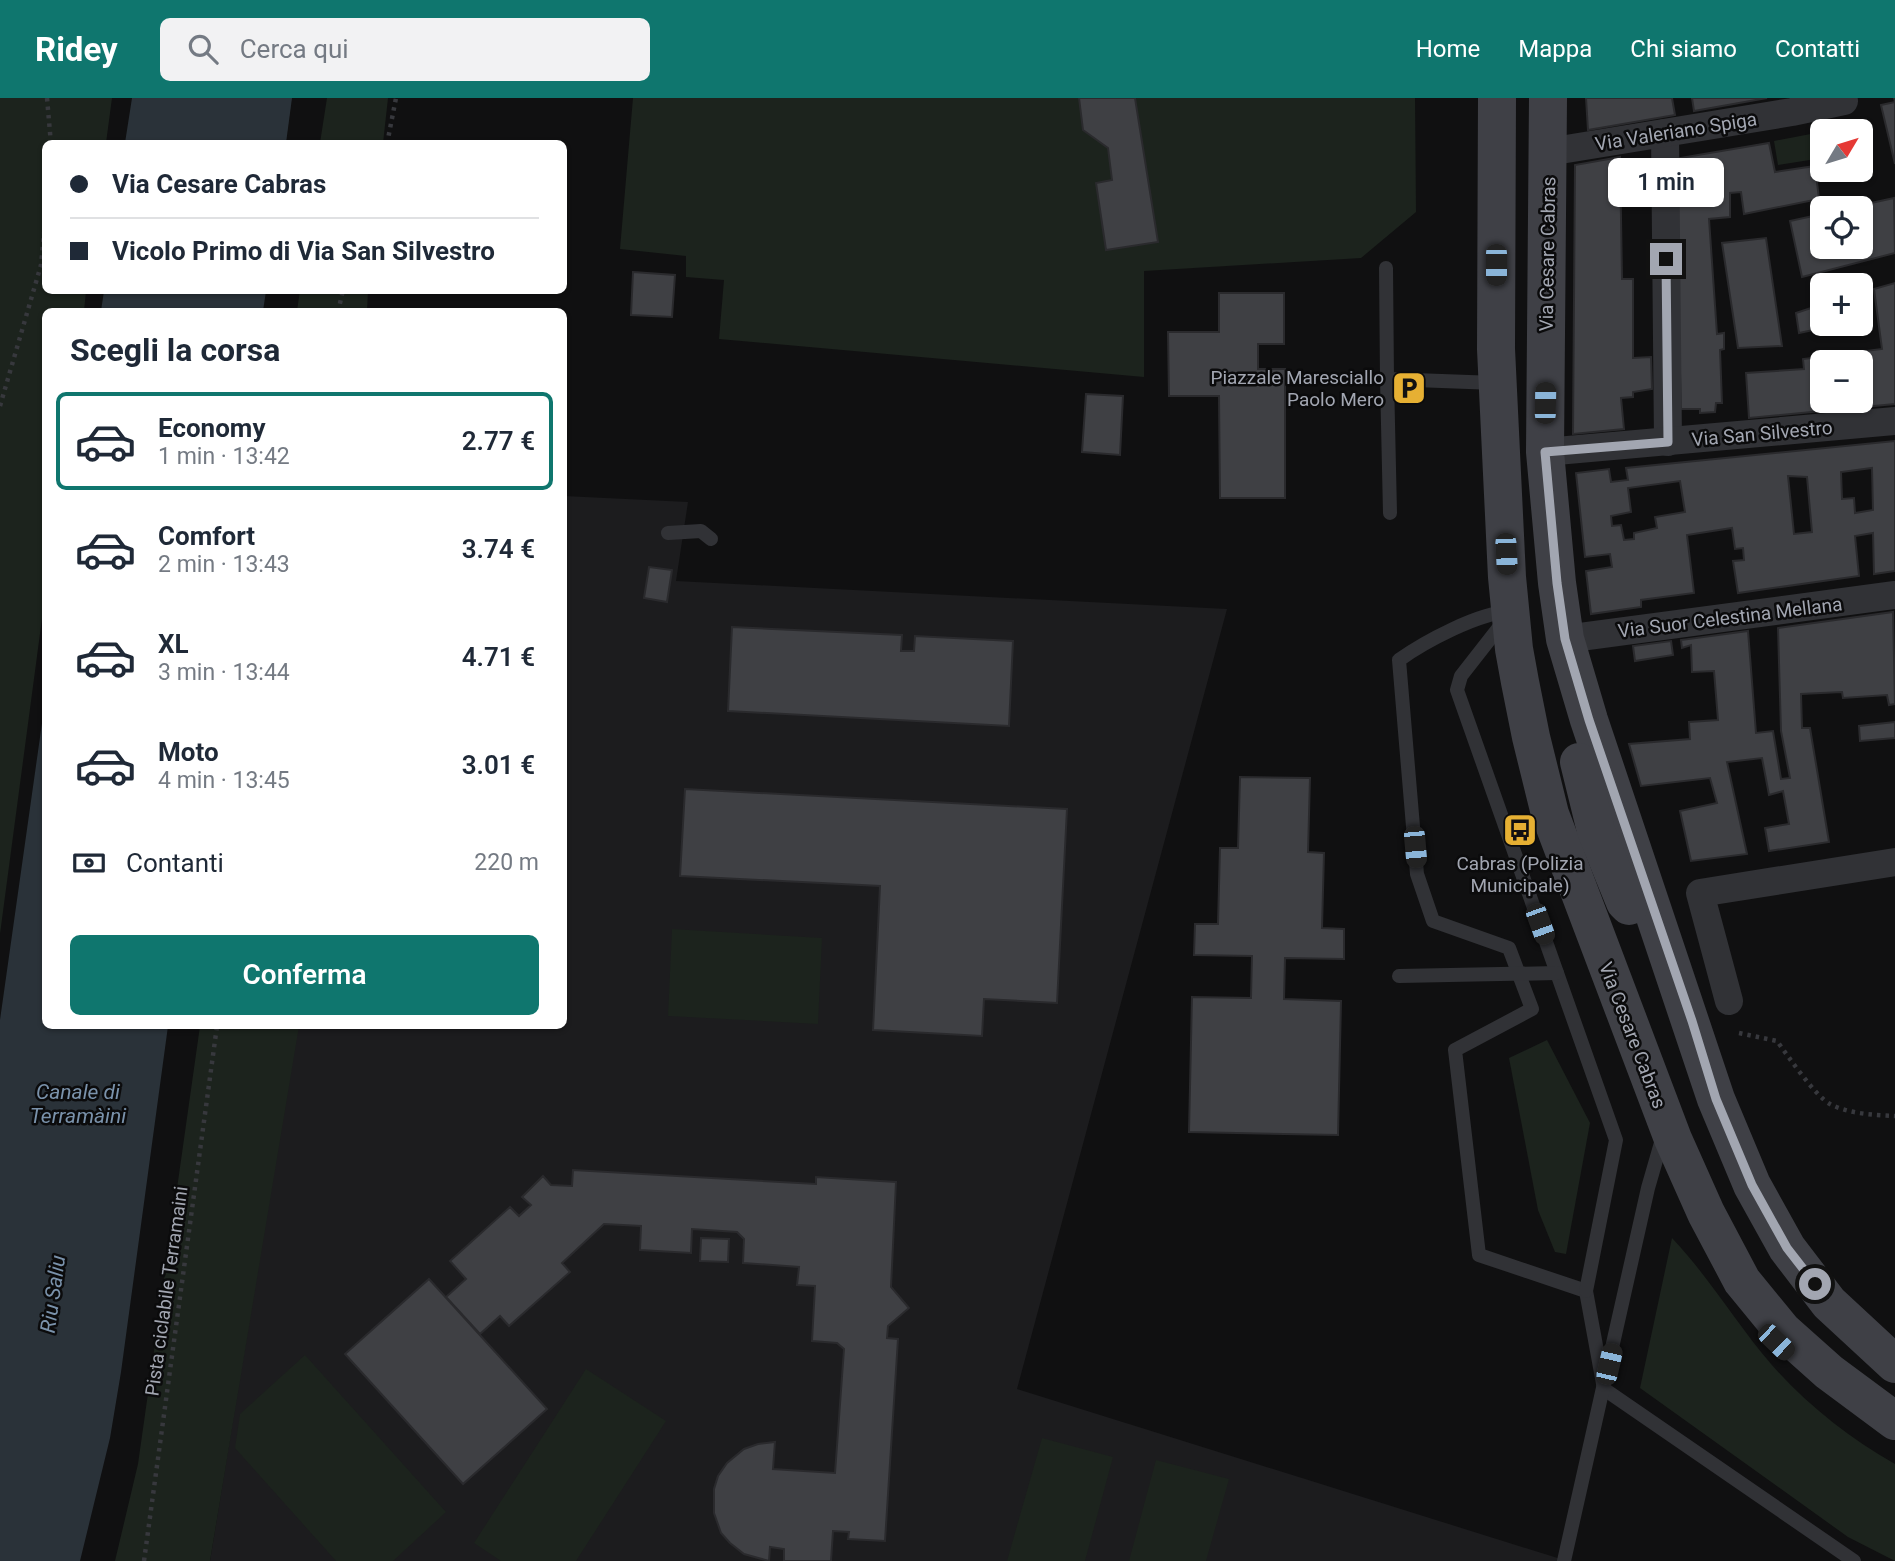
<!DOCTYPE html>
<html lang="it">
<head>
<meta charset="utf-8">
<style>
	body { margin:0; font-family:Roboto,sans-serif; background:#f2f2f3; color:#1f2937; height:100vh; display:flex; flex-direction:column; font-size:26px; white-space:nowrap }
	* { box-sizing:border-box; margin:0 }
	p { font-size:23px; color:#747a83 }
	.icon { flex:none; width:38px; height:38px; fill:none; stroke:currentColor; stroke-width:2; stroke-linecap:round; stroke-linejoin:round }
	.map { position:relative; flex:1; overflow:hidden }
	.side { position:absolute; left:42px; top:210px; width:525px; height:721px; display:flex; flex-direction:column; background:#fff; border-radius:10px; box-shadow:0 2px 5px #0004 }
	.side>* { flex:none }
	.top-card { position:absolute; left:42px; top:42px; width:525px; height:154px; border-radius:10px; box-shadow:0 2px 5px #0004; display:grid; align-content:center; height:154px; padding:0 28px; background:#fff }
	.needle { width:46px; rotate:52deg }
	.buttons { position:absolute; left:1810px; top:21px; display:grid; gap:14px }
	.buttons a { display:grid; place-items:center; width:63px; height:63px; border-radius:10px; background:#fff; box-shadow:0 2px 5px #0004; font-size:35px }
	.end { position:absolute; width:32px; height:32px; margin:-16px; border:9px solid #a2a6b1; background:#111; box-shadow:0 0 0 4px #111 }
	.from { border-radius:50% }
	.bubble { position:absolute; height:49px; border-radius:10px; background:#fff; box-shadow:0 2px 5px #0004; font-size:23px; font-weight:600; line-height:49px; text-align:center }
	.car { position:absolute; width:21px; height:42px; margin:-21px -10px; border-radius:9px; box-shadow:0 0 5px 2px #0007; background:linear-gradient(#222 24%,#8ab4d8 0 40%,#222 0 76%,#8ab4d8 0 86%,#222 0) }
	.top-card b { display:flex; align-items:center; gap:24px; height:66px; font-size:26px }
	.top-card b+b { border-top:2px solid #e0e1e3 }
	.top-card i { width:18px; height:18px; background:#1f2937 }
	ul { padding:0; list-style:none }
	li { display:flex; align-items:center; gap:21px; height:98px; margin:0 14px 10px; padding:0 14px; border:4px solid transparent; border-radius:10px }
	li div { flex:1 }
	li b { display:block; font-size:26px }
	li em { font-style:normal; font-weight:600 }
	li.active { border-color:#0f766e }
	li>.icon { width:63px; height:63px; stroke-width:1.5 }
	h2 { padding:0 28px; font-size:32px; line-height:84px }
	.pay { display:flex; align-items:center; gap:18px; height:77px; padding:0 28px; font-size:26px }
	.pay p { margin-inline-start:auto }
	.primary-button { display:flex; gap:14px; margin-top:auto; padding:14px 28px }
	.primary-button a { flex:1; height:80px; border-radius:10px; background:#0f766e; color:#fff; font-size:28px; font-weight:600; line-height:80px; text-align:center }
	header { display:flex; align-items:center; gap:42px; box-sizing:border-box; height:98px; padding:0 35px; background:#0f766e; color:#fff }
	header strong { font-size:33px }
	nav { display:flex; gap:38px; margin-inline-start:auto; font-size:24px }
	.search { width:490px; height:63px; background:#f2f2f3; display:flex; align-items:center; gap:18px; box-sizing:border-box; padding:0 24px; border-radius:10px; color:#747a83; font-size:26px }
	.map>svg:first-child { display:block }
	.built { fill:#1c1c1e }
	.green { fill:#1c231d }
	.water { fill:#2a3239 }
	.building { fill:#3f4044; stroke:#2a2a2d; stroke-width:2; fill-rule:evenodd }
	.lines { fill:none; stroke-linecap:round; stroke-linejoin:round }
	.path { stroke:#37383d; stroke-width:4.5; stroke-dasharray:3.5 5; stroke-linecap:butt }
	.service { stroke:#313236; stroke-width:14 }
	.minor { stroke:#313236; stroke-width:28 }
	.secondary { stroke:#3f4046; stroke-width:38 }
	.route { stroke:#a2a6b1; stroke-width:9 }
	.labels { text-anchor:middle; stroke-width:5; stroke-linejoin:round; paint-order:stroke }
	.street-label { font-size:19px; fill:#a2a6b1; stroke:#0b0b0c }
	.poi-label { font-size:19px; fill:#a2a6b1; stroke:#0b0b0c; text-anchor:end }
	.water-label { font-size:21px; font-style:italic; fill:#7a92ab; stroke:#0b0b0c }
</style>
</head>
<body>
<header>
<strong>Ridey</strong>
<div class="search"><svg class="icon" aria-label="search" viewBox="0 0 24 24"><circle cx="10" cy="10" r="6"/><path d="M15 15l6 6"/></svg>Cerca qui</div>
<nav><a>Home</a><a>Mappa</a><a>Chi siamo</a><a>Contatti</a></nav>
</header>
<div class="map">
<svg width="1895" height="1463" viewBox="0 0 1895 1463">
	<rect width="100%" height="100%" fill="#101011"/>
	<!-- built -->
	<polygon class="built" points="564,398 688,404 676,483 1227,511 1017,1291 1567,1463 210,1463 297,928 564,928"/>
	<!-- green -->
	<g class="green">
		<polygon points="0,0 112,0 106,45 46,46 46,192 86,193 84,213 46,214 45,498 0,836"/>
		<polygon points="327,0 388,0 383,45 320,45"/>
		<polygon points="633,0 1415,0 1416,114 1361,160 1144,173 1144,279 719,241 724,182 686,179 686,158 620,151"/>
		<polygon points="1816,35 1816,61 1778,67 1774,43"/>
		<polygon points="300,192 368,193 367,213 297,213"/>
		<polygon points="672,831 822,840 818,926 668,918"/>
		<polygon points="200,928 299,928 210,1463 115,1463 138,1366"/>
		<polygon points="1547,942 1590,1025 1566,1156 1555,1154 1538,1112 1509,960"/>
		<path d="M1672,1140C1709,1179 1736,1225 1771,1266C1806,1306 1849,1340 1895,1366V1463L1848,1439L1640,1290Z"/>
		<polygon points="305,1257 446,1414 393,1463 336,1463 235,1350 240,1316"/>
		<polygon points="586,1271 666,1323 576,1463 501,1463 474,1445"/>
		<polygon points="1042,1340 1113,1359 1085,1463 1007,1463"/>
		<polygon points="1156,1362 1229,1381 1206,1463 1129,1463"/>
	</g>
	<!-- water -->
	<g class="water">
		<polygon points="132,0 292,0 286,45 125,45"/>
		<polygon points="104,193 104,192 266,193 263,213 101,213"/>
		<polygon points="45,604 46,928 168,928 121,1274 110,1340 80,1463 0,1463 0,922"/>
	</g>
	<!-- building -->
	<g class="building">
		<polygon points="1079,0 1135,0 1158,144 1106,152 1096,85 1112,82 1108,50 1083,32"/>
		<polygon points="1586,0 1672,0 1675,17 1588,32"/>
		<polygon points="1692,0 1767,0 1694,13"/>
		<polygon points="1894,0 1895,0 1895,66 1881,7 1895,4"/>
		<polygon points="1769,45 1775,74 1815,68 1819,101 1744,116 1741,94 1730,95 1730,119 1709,121 1717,236 1724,235 1724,251 1720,252 1722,305 1716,305 1715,314 1700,315 1700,311 1681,311 1675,96 1685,95 1680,60"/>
		<polygon points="1620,59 1622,181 1633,181 1633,260 1651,259 1652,291 1633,294 1633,299 1621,300 1624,331 1573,336 1575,67"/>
		<polygon points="1894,100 1895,155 1802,179 1790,123 1822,116 1822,149 1860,149 1860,110 1848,110"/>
		<polygon points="1766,140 1782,248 1738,250 1722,145"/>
		<polygon points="633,174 675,177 672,219 631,217"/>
		<path d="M1895,185V306L1749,320L1746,275L1804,271L1803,261L1882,251L1874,191ZM1822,264H1860V303H1822Z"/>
		<polygon points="1219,195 1284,195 1284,246 1258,246 1258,271 1285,271 1285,400 1220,400 1219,298 1169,298 1168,234 1219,234"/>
		<polygon points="1820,207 1823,230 1799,235 1796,215"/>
		<polygon points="1086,296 1123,298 1120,357 1082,354"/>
		<path d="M1895,343V473L1874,476L1873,435L1855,438L1859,478L1738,495L1733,463L1744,462L1743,450L1735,451L1732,430L1687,437L1694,495L1641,502V509L1591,516L1586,473L1612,469L1610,456L1585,459L1576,375L1609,371L1611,384L1628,382L1626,370ZM1872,370L1873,412L1855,415L1854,400L1842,401L1841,374ZM1788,378L1807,379L1812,434L1794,436ZM1680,383L1685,414L1655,419L1657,430L1634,435V441L1624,442L1621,427L1612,428L1611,418L1631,414L1628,390Z"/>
		<polygon points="649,469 672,472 667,504 644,500"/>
		<polygon points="1893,514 1895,606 1889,607 1887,597 1843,600 1842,594 1801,596 1802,630 1810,630 1829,744 1769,753 1765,730 1789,726 1783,693 1769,697 1762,660 1727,664 1747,756 1691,763 1680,713 1717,705 1710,680 1641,688 1629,646 1690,641 1689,624 1718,622 1714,573 1692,574 1691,547 1682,550 1681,542 1748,533 1756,635 1773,633 1781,681 1790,680 1781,633 1778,530"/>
		<polygon points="732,529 902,537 901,553 914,553 915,538 1013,543 1009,628 728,613"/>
		<polygon points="1671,543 1673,557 1635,563 1633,548"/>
		<polygon points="1895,624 1895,640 1860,643 1859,628"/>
		<polygon points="1240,679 1310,680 1308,754 1324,755 1322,830 1344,831 1344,861 1285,860 1284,901 1341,903 1338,1037 1189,1034 1192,899 1251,900 1252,858 1194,857 1195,826 1218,826 1220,750 1238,750"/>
		<polygon points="685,691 1067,711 1057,905 984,901 982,938 873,932 880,788 680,778"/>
		<polygon points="573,1072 816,1086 816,1079 896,1084 891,1189 909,1210 888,1228 887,1240 898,1241 885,1443 848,1441 849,1434 833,1433 831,1463 784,1463 784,1451 770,1449 769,1463 744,1456 730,1445 721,1435 714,1415 714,1391 718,1378 727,1365 744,1351 758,1346 775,1344 773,1371 835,1375 844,1251 837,1245 812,1243 815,1188 797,1187 799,1169 743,1165 744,1141 737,1134 692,1131 691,1155 640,1152 641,1128 604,1126 562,1165 570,1174 509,1228 500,1218 480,1236 446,1199 466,1181 450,1163 510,1109 519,1118 531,1107 522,1099 543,1078 551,1087 572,1088"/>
		<polygon points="701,1140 729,1141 728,1164 700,1163"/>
		<polygon points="429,1181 547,1311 463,1386 345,1256"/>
	</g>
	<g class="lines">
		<!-- path -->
		<g class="path">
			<polyline points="47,0 51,46"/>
			<polyline points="387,46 396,0"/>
			<polyline points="338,214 343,192"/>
			<polyline points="0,308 41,167 46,115"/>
			<path d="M1739,935L1777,943C1788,958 1815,998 1830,1006C1849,1016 1874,1017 1895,1018"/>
			<polyline points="144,1463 217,928"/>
		</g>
		<!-- service -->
		<g class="service">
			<polyline points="1386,170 1387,281"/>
			<polyline points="1390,415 1387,281 1496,285"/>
			<polyline points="668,435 701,433 711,441"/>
			<path d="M1509,514C1480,514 1424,544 1399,562L1417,776L1433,823L1509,850L1532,911L1455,952L1479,1157L1586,1193L1604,1291L1854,1463"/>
			<polyline points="1504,523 1461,578 1457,592 1616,1042 1586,1193"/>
			<polyline points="1399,878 1557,875"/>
			<polyline points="1564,1463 1648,1090 1663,1038"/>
		</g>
		<!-- minor -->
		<g class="minor">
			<polyline points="1665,35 1668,344"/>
			<polyline points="1548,54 1792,14 1844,3"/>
			<polyline points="1545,354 1895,323"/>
			<polyline points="1565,541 1895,497"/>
			<polyline points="1729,903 1700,795 1895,764"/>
		</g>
		<!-- secondary -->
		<g class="secondary">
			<polyline points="1497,0 1496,251 1507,479 1514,551 1520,584 1531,639 1550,716 1673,1041 1706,1115 1742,1183 1783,1233 1829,1274 1895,1323"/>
			<polyline points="1548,0 1545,354 1557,485 1565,541 1589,622 1716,1001 1752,1087 1787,1150 1829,1205 1895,1266"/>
			<polyline points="1579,664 1596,733 1625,804 1629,808"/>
		</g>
	</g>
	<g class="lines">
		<!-- route -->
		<polyline class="route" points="1666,161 1668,344 1545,354 1557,485 1565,541 1589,622 1692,923 1716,1001 1752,1087 1787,1150 1815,1186"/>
	</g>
	<!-- icons -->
	<defs>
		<g id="parking-square" transform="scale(1.75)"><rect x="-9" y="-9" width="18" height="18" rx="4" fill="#e6b033" stroke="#0b0b0c"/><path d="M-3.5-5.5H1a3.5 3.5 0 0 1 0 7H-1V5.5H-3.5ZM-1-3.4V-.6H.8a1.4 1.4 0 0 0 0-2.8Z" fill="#111"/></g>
		<g id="bus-square" transform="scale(1.75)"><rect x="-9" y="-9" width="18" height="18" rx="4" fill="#e6b033" stroke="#0b0b0c"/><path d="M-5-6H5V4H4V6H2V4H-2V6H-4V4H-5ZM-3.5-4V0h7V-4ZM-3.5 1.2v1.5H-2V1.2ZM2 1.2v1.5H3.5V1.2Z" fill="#111"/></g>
	</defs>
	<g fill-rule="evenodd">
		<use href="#parking-square" x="1409" y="290"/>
		<use href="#bus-square" x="1520" y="732"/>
	</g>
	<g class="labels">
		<!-- street labels -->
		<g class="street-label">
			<text transform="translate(1676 33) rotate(-9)" y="7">Via Valeriano Spiga</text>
			<text transform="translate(1547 156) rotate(-89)" y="7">Via Cesare Cabras</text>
			<text transform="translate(1762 335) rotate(-5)" y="7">Via San Silvestro</text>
			<text transform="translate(1730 519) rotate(-7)" y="7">Via Suor Celestina Mellana</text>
			<text transform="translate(1633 937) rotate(69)" y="7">Via Cesare Cabras</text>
			<text transform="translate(166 1193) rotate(-82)" y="7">Pista ciclabile Terramaini</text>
		</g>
		<!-- poi labels -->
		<g class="poi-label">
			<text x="1384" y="286">Piazzale Maresciallo<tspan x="1384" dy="22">Paolo Mero</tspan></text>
			<text x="1520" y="772" text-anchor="middle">Cabras (Polizia<tspan x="1520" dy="22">Municipale)</tspan></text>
		</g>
		<!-- water labels -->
		<g class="water-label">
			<text x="78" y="1001">Canale di<tspan x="78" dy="24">Terramàini</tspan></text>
			<text transform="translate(53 1196) rotate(-82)" y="7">Riu Saliu</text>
		</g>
	</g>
</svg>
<div class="buttons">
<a><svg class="needle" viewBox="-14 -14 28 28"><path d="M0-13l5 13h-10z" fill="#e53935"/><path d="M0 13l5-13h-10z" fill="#747a83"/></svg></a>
<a><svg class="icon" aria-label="locate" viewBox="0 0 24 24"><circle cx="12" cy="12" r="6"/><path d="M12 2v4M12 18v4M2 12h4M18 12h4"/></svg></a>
<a>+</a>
<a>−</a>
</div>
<i class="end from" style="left:1815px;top:1186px"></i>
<i class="end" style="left:1666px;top:161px"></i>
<div class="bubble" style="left:1608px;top:60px;width:116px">1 min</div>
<i class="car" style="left:1496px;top:167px;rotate:180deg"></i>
<i class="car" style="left:1545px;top:305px;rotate:1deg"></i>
<i class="car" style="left:1506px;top:456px;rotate:177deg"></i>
<i class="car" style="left:1415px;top:749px;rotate:175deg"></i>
<i class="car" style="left:1540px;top:826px;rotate:160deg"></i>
<i class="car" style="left:1776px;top:1244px;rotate:134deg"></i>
<i class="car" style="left:1609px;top:1266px;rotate:13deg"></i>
<div class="top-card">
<b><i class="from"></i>Via Cesare Cabras</b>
<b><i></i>Vicolo Primo di Via San Silvestro</b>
</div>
<section class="side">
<h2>Scegli la corsa</h2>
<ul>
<li class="active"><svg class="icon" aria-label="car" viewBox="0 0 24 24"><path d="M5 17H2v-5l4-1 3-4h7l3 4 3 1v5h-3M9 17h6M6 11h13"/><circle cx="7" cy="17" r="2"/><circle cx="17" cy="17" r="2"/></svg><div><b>Economy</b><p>1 min · 13:42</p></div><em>2.77 €</em></li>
<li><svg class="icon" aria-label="car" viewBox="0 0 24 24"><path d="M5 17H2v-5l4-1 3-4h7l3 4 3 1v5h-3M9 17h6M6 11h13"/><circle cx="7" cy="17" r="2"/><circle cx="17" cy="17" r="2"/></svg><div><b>Comfort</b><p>2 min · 13:43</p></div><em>3.74 €</em></li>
<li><svg class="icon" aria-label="car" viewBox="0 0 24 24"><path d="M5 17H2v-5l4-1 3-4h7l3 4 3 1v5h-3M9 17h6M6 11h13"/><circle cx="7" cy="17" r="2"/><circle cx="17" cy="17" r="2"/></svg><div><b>XL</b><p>3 min · 13:44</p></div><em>4.71 €</em></li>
<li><svg class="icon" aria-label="car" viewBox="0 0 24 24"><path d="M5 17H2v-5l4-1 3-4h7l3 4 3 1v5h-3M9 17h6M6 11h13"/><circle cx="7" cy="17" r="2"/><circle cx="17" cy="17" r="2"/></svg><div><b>Moto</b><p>4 min · 13:45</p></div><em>3.01 €</em></li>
</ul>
<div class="pay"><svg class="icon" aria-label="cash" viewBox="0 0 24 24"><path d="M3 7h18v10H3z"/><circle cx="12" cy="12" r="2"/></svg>Contanti<p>220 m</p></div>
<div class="primary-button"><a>Conferma</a></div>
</section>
</div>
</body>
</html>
